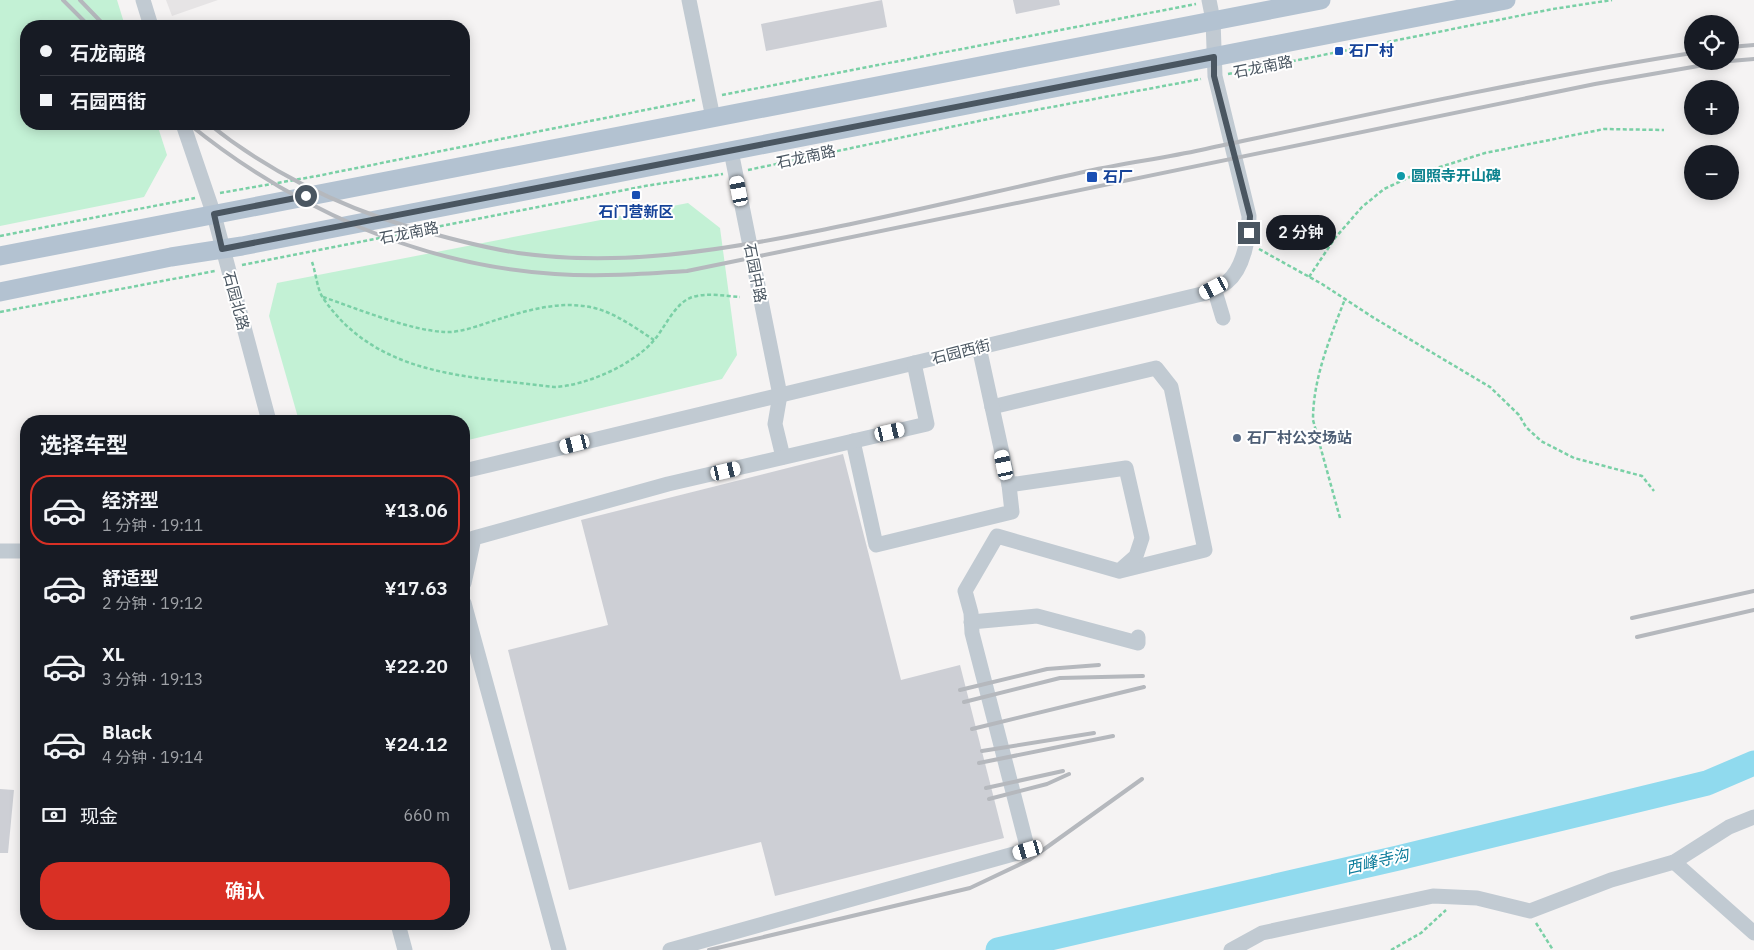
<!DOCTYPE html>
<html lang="zh">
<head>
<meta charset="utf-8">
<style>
	body { margin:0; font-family:"IBM Plex Sans","Noto Sans SC",sans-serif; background:#20242c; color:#f1f3f6; height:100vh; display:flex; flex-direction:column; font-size:19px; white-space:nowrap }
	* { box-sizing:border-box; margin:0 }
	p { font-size:16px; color:#9ea1a6 }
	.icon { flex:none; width:28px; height:28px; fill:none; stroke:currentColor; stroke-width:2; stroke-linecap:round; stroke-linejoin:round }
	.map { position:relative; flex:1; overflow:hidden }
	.details { position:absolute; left:20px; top:415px; width:450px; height:515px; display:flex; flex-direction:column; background:#171b24; border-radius:20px; box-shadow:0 2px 12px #0003 }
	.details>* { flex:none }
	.guide { position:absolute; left:20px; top:20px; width:450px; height:110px; border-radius:20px; box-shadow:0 2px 12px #0003; display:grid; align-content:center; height:110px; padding:0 20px; background:#171b24 }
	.fabs { position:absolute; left:1684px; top:15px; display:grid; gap:10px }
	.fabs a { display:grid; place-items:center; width:55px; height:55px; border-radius:50%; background:#171b24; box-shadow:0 2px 12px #0003; font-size:25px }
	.end { position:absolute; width:22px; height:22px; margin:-11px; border:6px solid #4a5661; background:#fff; box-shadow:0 0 0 2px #fff }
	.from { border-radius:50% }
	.bubble { position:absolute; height:35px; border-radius:18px; background:#171b24; box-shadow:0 2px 12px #0003; font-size:16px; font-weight:600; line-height:35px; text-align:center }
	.car { position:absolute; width:15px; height:30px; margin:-15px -8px; border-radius:6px; box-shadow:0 0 4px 1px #0007; background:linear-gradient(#fff 24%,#345 0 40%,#fff 0 76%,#345 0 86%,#fff 0) }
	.guide b { display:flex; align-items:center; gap:18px; height:48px; font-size:19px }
	.guide b+b { border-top:1px solid #363941 }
	.guide i { width:12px; height:12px; background:#f1f3f6 }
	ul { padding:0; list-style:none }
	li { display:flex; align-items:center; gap:15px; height:70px; margin:0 10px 8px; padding:0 10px; border:2px solid transparent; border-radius:20px }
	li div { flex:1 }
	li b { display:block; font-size:19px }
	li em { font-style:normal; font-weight:600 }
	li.current { border-color:#d93025 }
	li>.icon { width:45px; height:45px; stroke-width:1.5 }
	h2 { padding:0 20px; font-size:22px; line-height:60px }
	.pay { display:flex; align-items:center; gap:12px; height:55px; padding:0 20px; font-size:19px }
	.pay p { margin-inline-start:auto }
	.primary-button { display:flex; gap:10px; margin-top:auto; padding:10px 20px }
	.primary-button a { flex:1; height:58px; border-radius:20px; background:#d93025; color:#fff; font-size:20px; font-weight:600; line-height:58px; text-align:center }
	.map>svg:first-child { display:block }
	.education { fill:#e6e4e5 }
	.green { fill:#c3f1d5 }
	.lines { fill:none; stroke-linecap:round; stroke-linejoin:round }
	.river { stroke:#90daee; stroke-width:25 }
	.building { fill:#cdcfd5 }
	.path { stroke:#7ad0a6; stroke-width:2.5; stroke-dasharray:4 2.5; stroke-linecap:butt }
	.minor { stroke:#c1cad2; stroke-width:15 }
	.major { stroke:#b3c2d1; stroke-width:19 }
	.rail { stroke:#b5b8bd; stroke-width:4 }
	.route { stroke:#4a5661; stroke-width:6 }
	.transit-dot { fill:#1a4fb4; stroke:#fff; stroke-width:2 }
	.culture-dot { fill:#0f9aa8; stroke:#fff; stroke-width:2 }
	.service-dot { fill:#5c6f8a; stroke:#fff; stroke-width:2 }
	.labels { text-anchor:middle; stroke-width:4; stroke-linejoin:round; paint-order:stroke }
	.transit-label { font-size:15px; font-weight:bold; fill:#164399; stroke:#fff; text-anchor:start }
	.street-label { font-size:15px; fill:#4a5661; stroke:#fff }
	.culture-label { font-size:15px; font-weight:bold; fill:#0d838f; stroke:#fff; text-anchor:start }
	.service-label { font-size:15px; font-weight:bold; fill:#4e5e75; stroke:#fff; text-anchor:start }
	.water-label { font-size:16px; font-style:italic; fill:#0c7c9b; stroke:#fff }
</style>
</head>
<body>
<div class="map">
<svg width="1754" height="950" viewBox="0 0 1754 950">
	<rect width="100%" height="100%" fill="#f5f3f3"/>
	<!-- education -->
	<polygon class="education" points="166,0 218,0 172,16"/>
	<!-- green -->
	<g class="green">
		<polygon points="0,0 117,0 125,26 26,26 26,124 157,124 167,155 144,197 0,226"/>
		<polygon points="688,203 720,228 737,355 722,379 464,441 464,421 299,421 269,316 277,283"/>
	</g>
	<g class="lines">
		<!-- river -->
		<polyline class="river" points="998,950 1398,858 1707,783 1754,763"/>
	</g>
	<!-- building -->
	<g class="building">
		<polygon points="882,0 887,27 766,51 761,24"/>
		<polygon points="1013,0 1059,0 1060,5 1016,14"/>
		<polygon points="843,454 901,680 960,665 1004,838 775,896 761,842 569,890 508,650 608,625 581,520"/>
		<polygon points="0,789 14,790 8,853 0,853"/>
	</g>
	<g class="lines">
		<!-- path -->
		<g class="path">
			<polyline points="1228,74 1553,9 1612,0"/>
			<polyline points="722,95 1196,4"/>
			<polyline points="748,170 993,118 1201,79"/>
			<polyline points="220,193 317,176 695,100"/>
			<polyline points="0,236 195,198"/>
			<polyline points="1259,249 1322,284 1374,318 1490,387 1519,415 1526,427 1541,441 1574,458 1642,476 1654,491"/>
			<path d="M312,262C316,273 317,289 323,298C377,377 468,376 554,387C586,386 635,364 655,339C665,327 675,304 690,298C704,292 725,296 740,297"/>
			<polyline points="242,265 645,186 723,174"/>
			<polyline points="1309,277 1335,238 1362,207 1384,189 1414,175 1485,153 1604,129 1664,130"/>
			<path d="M323,297C358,309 409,330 444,332C461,333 480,325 496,320C528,310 564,299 598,309C618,315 637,329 654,340"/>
			<polyline points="0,312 215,271"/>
			<path d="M1340,518L1313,420C1313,378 1330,338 1345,299"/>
			<polyline points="1536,923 1553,950"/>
			<polyline points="1391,950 1421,933 1446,910"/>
		</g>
		<!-- minor -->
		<g class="minor">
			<polyline points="143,0 151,26"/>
			<polyline points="689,0 713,118"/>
			<polyline points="183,124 214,215 269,421"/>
			<polyline points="731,151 780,395 775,424 783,457"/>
			<polyline points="1214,288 1223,318"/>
			<polyline points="992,407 1156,368 1171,387 1205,550 1120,571"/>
			<polyline points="853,441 876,545 1012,512 1009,485"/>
			<path d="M464,471L1206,293C1212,290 1221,287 1227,282C1244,268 1249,237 1249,216L1215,76L1213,20L1209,0"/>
			<polyline points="0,551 26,551"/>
			<polyline points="464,583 474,538 668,484 927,424 914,363"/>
			<polyline points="464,603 559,950"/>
			<polyline points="971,622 1037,616 1138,643 1138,637"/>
			<polyline points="1674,862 1754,933"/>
			<polyline points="398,924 405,950"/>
			<polyline points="670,950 1028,850 972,633 971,613 965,591 997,536 1119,571 1136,556 1142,538 1126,468 1009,485 979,347"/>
			<polyline points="1231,950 1262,933 1433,896 1477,898 1530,911 1611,880 1674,862 1729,827 1754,817"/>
		</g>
		<!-- major -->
		<g class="major">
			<polyline points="0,256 1321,0"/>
			<polyline points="0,292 171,257 242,246 1506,0"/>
		</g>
		<!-- rail -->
		<g class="rail">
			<polyline points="63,0 89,26"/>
			<polyline points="80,0 105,26"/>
			<polyline points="1730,47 1754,45"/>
			<polyline points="1730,61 1754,59"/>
			<path d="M189,124C294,209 419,265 555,274C599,277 643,274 687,271L1595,84L1727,61"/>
			<path d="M209,124C266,170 336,205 406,226C443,237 480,247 518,253C618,267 719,251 817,231C908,213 997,191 1088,171C1125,163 1164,158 1201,150C1365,115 1528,79 1692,53"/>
			<polyline points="1632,618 1754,591"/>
			<polyline points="1637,637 1754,610"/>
			<polyline points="960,690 1047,669 1099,665"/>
			<polyline points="964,702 1060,678 1143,676"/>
			<polyline points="972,729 1144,687"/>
			<polyline points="982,751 1094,733"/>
			<polyline points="979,763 1113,736"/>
			<polyline points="986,788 1063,771"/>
			<polyline points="989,799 1047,784 1069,774"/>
			<polyline points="709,950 970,888 1029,860 1142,779"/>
		</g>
	</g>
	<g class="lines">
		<!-- route -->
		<polyline class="route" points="306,196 214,214 222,249 1214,57 1214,76 1250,216 1249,233"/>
	</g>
	<!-- markers -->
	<g class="transit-dot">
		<rect x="1334" y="46" width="10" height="10" rx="2.5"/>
		<rect x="1086" y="171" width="12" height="12" rx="2.5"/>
		<rect x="631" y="190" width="10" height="10" rx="2.5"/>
	</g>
	<circle class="culture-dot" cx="1401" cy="176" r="5"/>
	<circle class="service-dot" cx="1237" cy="438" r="5"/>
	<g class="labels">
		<!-- transit labels -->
		<g class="transit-label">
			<text x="1349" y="56">石厂村</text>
			<text x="1103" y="182">石厂</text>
			<text x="636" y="217" text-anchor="middle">石门营新区</text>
		</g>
		<!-- street labels -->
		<g class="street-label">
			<text transform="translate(1263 67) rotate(-11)" y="5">石龙南路</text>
			<text transform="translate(806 157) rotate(-12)" y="5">石龙南路</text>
			<text transform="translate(409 233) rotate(-11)" y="5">石龙南路</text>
			<text transform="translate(755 273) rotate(79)" y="5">石园中路</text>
			<text transform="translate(236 301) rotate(75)" y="5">石园北路</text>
			<text transform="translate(961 352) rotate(-14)" y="5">石园西街</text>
		</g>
		<!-- culture labels -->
		<g class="culture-label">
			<text x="1411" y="181">圆照寺开山碑</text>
		</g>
		<!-- service labels -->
		<g class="service-label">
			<text x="1247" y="443">石厂村公交场站</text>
		</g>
		<!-- water labels -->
		<g class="water-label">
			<text transform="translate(1377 861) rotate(-13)" y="6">西峰寺沟</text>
		</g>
	</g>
</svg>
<div class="fabs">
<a><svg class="icon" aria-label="locate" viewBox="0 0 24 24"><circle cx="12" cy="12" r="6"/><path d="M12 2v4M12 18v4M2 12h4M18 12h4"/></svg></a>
<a>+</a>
<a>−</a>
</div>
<i class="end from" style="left:306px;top:196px"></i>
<i class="end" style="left:1249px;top:233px"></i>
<div class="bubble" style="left:1266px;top:215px;width:70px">2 分钟</div>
<i class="car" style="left:739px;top:191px;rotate:349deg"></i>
<i class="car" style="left:1214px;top:288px;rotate:243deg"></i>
<i class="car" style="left:890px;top:432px;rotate:77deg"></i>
<i class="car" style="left:575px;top:444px;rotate:256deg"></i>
<i class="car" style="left:1004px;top:465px;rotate:348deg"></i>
<i class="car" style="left:726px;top:471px;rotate:77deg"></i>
<i class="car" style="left:1028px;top:850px;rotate:254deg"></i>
<div class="guide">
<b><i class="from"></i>石龙南路</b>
<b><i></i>石园西街</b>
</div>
<section class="details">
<h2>选择车型</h2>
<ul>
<li class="current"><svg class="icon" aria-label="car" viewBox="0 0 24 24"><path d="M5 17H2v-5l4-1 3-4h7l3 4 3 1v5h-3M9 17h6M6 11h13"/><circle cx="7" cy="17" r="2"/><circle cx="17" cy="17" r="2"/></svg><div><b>经济型</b><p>1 分钟 · 19:11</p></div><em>¥13.06</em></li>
<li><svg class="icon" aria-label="car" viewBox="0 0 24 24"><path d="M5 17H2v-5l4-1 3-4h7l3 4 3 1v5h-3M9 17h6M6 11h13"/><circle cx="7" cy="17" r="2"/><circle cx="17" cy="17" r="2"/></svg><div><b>舒适型</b><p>2 分钟 · 19:12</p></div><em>¥17.63</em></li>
<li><svg class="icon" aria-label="car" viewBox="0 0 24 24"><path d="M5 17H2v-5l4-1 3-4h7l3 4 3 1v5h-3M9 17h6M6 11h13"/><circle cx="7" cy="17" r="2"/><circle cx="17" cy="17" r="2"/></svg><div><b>XL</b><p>3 分钟 · 19:13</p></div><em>¥22.20</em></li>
<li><svg class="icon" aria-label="car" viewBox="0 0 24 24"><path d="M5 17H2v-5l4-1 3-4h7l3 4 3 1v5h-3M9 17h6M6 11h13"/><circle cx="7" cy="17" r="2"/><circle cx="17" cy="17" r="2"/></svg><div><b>Black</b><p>4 分钟 · 19:14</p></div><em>¥24.12</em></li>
</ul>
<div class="pay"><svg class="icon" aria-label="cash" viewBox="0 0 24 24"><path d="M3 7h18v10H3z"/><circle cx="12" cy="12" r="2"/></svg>现金<p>660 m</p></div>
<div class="primary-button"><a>确认</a></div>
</section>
</div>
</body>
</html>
